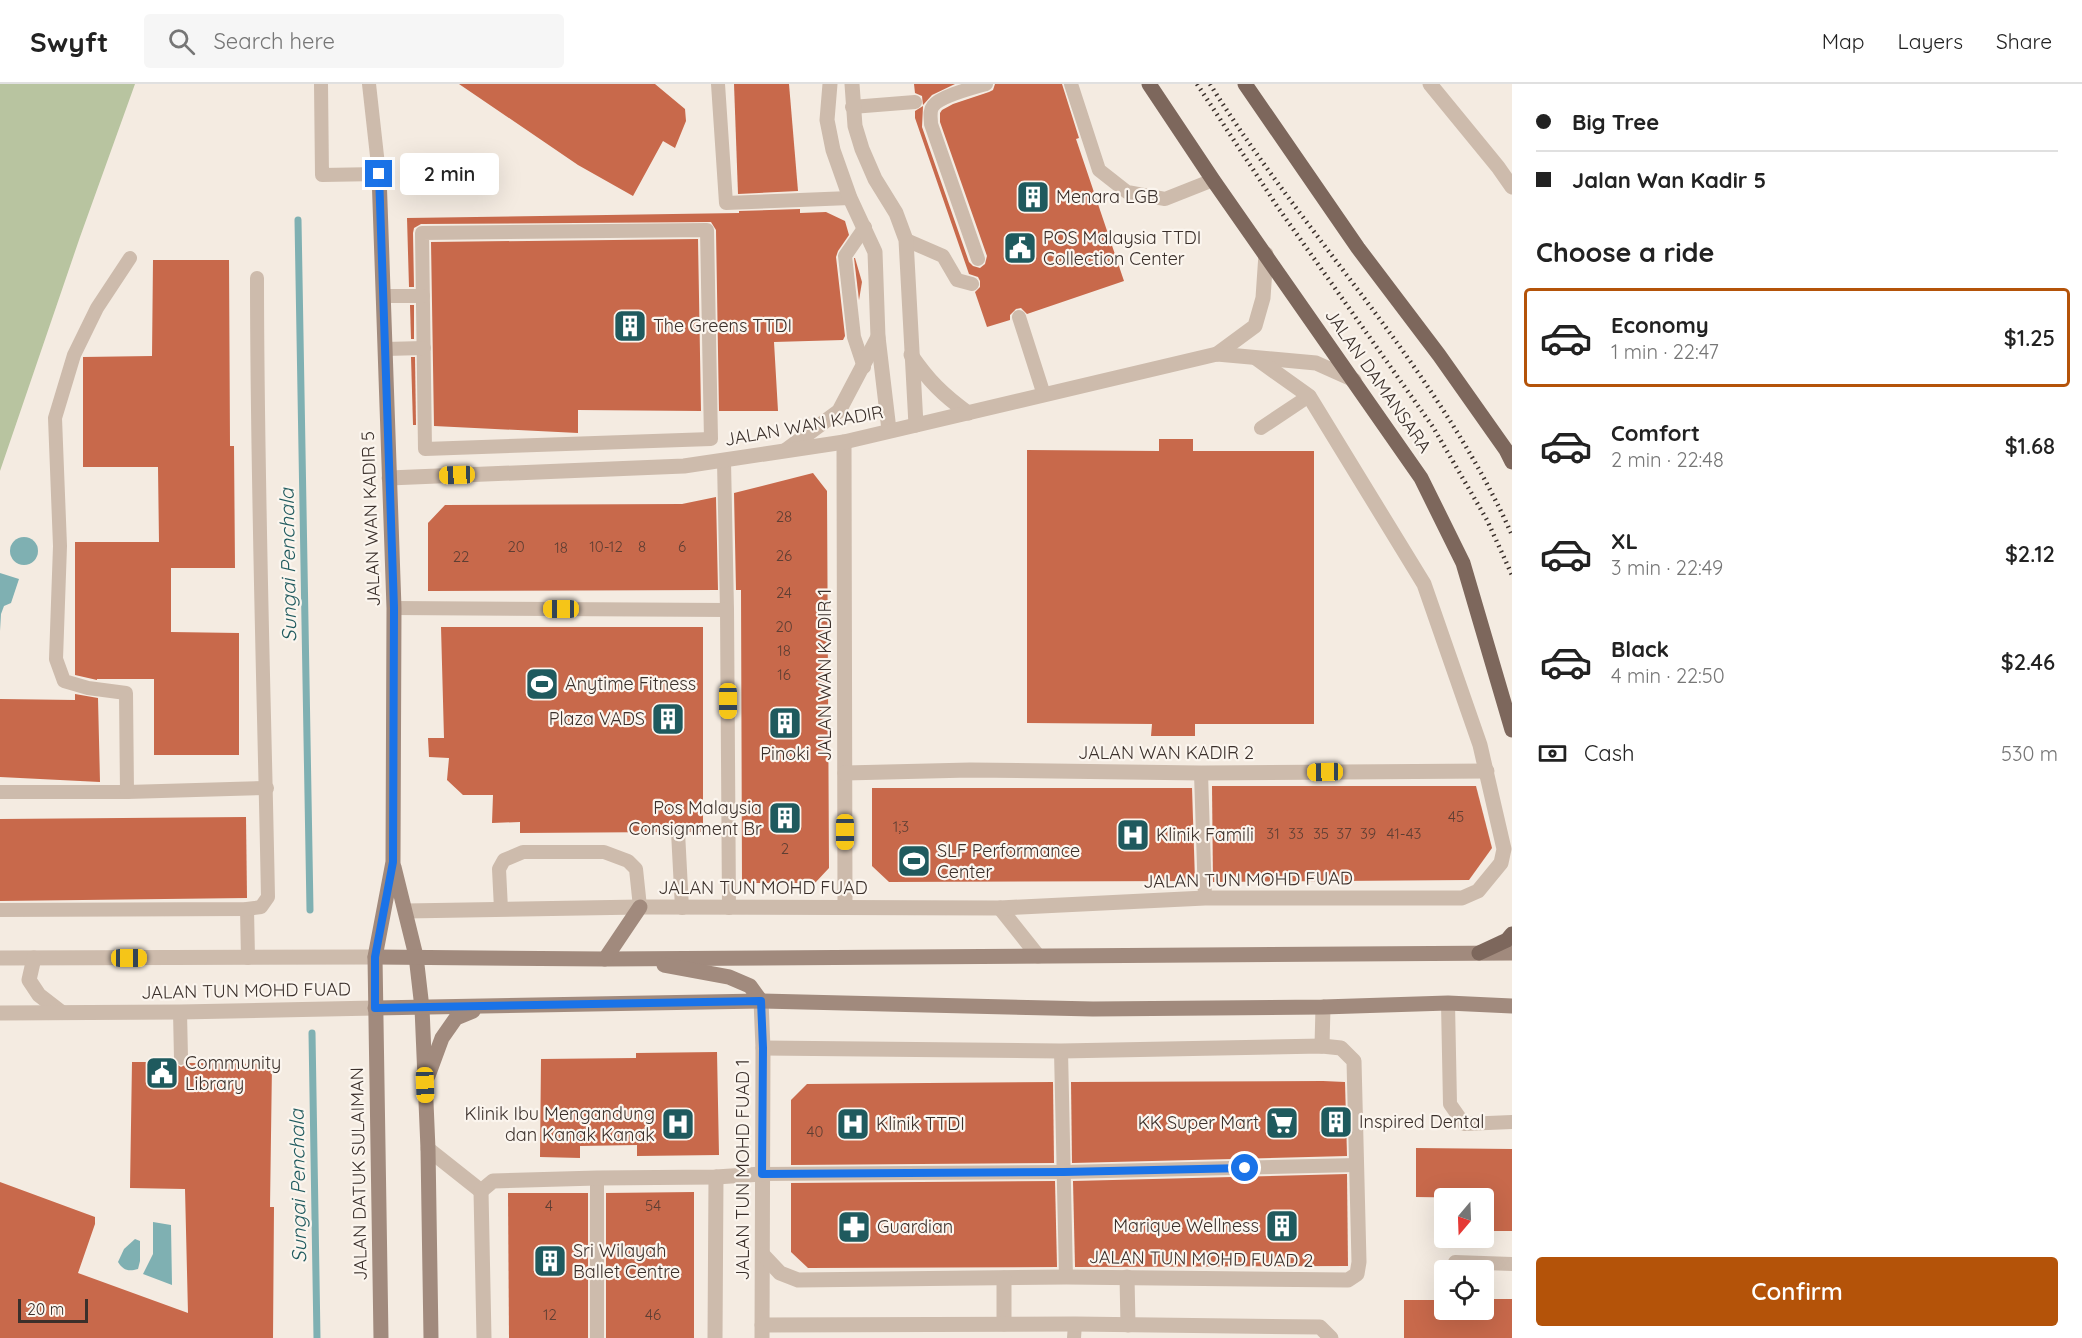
<!DOCTYPE html>
<html lang="en">
<head>
<meta charset="utf-8">
<style>
	body { margin:0; font-family:Quicksand,sans-serif; background:#f6f6f6; color:#222; height:100vh; display:flex; flex-direction:column; font-size:22px; white-space:nowrap }
	* { box-sizing:border-box; margin:0 }
	p { font-size:20px; color:#767676 }
	.icon { flex:none; width:33px; height:33px; fill:none; stroke:currentColor; stroke-width:2; stroke-linecap:round; stroke-linejoin:round }
	.map { position:relative; flex:1; overflow:hidden }
	.side { display:flex; flex-direction:column; background:#fff; width:570px }
	.side>* { flex:none }
	.banner { display:grid; align-content:center; height:132px; padding:0 24px; background:#fff }
	.needle { width:39px; rotate:199deg }
	.controls { position:absolute; left:1434px; top:1104px; display:grid; gap:12px }
	.controls a { display:grid; place-items:center; width:60px; height:60px; border-radius:6px; background:#fff; box-shadow:0 6px 24px #0002; font-size:30px }
	.scale { position:absolute; left:18px; bottom:15px; width:70px; box-sizing:border-box; padding-left:6px; border:3px solid #3b302b; border-top:0; font-size:16px; line-height:21px; white-space:nowrap; color:#3b302b; -webkit-text-stroke:4px #fbf5ee; paint-order:stroke }
	.end { position:absolute; width:27px; height:27px; margin:-14px; border:8px solid #1a73e8; background:#fff; box-shadow:0 0 0 3px #fff }
	.from { border-radius:50% }
	.bubble { position:absolute; height:42px; border-radius:6px; background:#fff; box-shadow:0 6px 24px #0002; font-size:20px; font-weight:600; line-height:42px; text-align:center }
	.car { position:absolute; width:18px; height:36px; margin:-18px -9px; border-radius:8px; box-shadow:0 0 4px 2px #0007; background:linear-gradient(#f5c518 24%,#345 0 40%,#f5c518 0 76%,#345 0 86%,#f5c518 0) }
	.banner b { display:flex; align-items:center; gap:21px; height:57px; font-size:22px }
	.banner b+b { border-top:2px solid #e0e0e0 }
	.banner i { width:15px; height:15px; background:#222 }
	ul { padding:0; list-style:none }
	li { display:flex; align-items:center; gap:18px; height:99px; margin:0 12px 9px; padding:0 12px; border:3px solid transparent; border-radius:6px }
	li div { flex:1 }
	li b { display:block; font-size:22px }
	li em { font-style:normal; font-weight:600 }
	li.on { border-color:#b45309 }
	li>.icon { width:54px; height:54px; stroke-width:1.5 }
	h2 { padding:0 24px; font-size:27px; line-height:72px }
	.pay { display:flex; align-items:center; gap:15px; height:66px; padding:0 24px; font-size:22px }
	.pay p { margin-inline-start:auto }
	.action { display:flex; gap:12px; margin-top:auto; padding:12px 24px }
	.action a { flex:1; height:69px; border-radius:6px; background:#b45309; color:#fff; font-size:24px; font-weight:600; line-height:69px; text-align:center }
	header { display:flex; align-items:center; gap:36px; box-sizing:border-box; height:84px; padding:0 30px; background:#fff; border-bottom:2px solid #e0e0e0 }
	header strong { font-size:28px }
	nav { display:flex; gap:33px; margin-inline-start:auto; font-size:21px }
	.search { width:420px; height:54px; background:#f6f6f6; display:flex; align-items:center; gap:15px; box-sizing:border-box; padding:0 21px; border-radius:6px; color:#767676; font-size:22px }
	main { display:flex; flex:1; min-height:0 }
	.map>svg:first-child { display:block }
	.green { fill:#b8c4a0 }
	.water { fill:#7fb0b2 }
	.lines { fill:none; stroke-linecap:round; stroke-linejoin:round }
	.stream { stroke:#7fb0b2; stroke-width:7 }
	.building { fill:#c8694b }
	.lane { stroke:#cdbbac; stroke-width:14 }
	.street { stroke:#cdbbac; stroke-width:15 }
	.secondary { stroke:#a18a7d; stroke-width:15 }
	.primary { stroke:#7d675c; stroke-width:15 }
	.rail { stroke:#3b302b; stroke-width:4.5; stroke-dasharray:1.5 4.5; stroke-linecap:butt }
	.route { stroke:#1a73e8; stroke-width:8 }
	.labels { text-anchor:middle; stroke-width:4.5; stroke-linejoin:round; paint-order:stroke }
	.number-label { font-size:15px; fill:#5e3e33 }
	.poi-label { font-size:18px; fill:#3b302b; stroke:#fbf5ee; text-anchor:start }
	.street-label { font-size:18px; fill:#3b302b; stroke:#fbf5ee }
	.water-label { font-size:20px; font-style:italic; fill:#1f5a5e; stroke:#fbf5ee }
</style>
</head>
<body>
<header>
<strong>Swyft</strong>
<div class="search"><svg class="icon" aria-label="search" viewBox="0 0 24 24"><circle cx="10" cy="10" r="6"/><path d="M15 15l6 6"/></svg>Search here</div>
<nav><a>Map</a><a>Layers</a><a>Share</a></nav>
</header>
<main>
<div class="map">
<svg width="1512" height="1254" viewBox="0 0 1512 1254">
	<rect width="100%" height="100%" fill="#f4ebe1"/>
	<!-- green -->
	<polygon class="green" points="0,0 135,0 80,153 0,387"/>
	<!-- water -->
	<g class="water">
		<circle cx="24" cy="467" r="14"/>
		<polygon points="0,489 19,495 11,519 4,522 1,530 0,547"/>
		<polygon points="153,1138 171,1141 172,1201 143,1190 153,1170"/>
		<path d="M135,1155L140,1157V1177L138,1185C128,1188 123,1186 118,1178L124,1165Z"/>
	</g>
	<g class="lines">
		<!-- stream -->
		<g class="stream">
			<polyline points="298,136 310,826"/>
			<polyline points="312,949 317,1254"/>
		</g>
	</g>
	<!-- building -->
	<g class="building">
		<polygon points="459,0 655,0 685,25 686,37 675,64 663,57 633,112 578,81"/>
		<polygon points="734,0 789,0 798,107 738,110"/>
		<polygon points="914,0 955,0 932,11 923,21 922,12 915,9"/>
		<polygon points="995,0 1062,0 1079,54 1076,55 1124,197 1027,230 1021,224 1016,225 1010,231 1010,236 987,243 975,208 980,203 980,197 978,193 969,190 915,34 915,27 923,22 922,43 969,178 973,182 980,184 985,180 987,172 940,38 940,29 942,26 953,20 989,8 993,6"/>
		<polygon points="800,125 800,129 826,128 845,137 849,151 838,167 836,173 845,252 843,256 774,258 778,327 719,327 716,146 711,138 421,140 414,144 413,149 414,203 409,203 407,134 739,129 739,127"/>
		<polygon points="698,155 701,327 578,326 578,349 434,342 431,158"/>
		<polygon points="855,174 862,198 859,216 854,174"/>
		<polygon points="153,176 229,176 230,362 234,362 235,484 171,484 171,548 239,549 239,671 154,671 154,595 97,595 97,596 75,591 75,458 159,458 158,383 83,383 83,273 152,272"/>
		<polygon points="410,221 414,221 414,255 411,255"/>
		<polygon points="411,273 415,273 416,341 413,341"/>
		<polygon points="1159,355 1193,355 1193,367 1314,367 1314,640 1195,640 1195,652 1151,652 1152,640 1027,639 1027,366 1159,367"/>
		<polygon points="813,389 827,407 829,784 815,799 742,799 741,506 736,506 734,409"/>
		<polygon points="716,413 718,506 428,507 428,439 445,421 682,420"/>
		<polygon points="441,543 703,543 703,748 687,748 685,743 678,739 673,741 669,748 520,749 520,738 492,739 493,711 463,711 447,696 449,674 429,673 428,654 444,654"/>
		<polygon points="75,610 98,614 100,698 0,693 0,615 75,616"/>
		<polygon points="1212,702 1476,702 1492,764 1469,796 1213,798"/>
		<polygon points="872,704 1192,704 1195,797 889,798 872,782"/>
		<polygon points="246,733 247,814 0,817 0,735"/>
		<polygon points="717,968 719,1071 637,1072 637,1061 580,1062 580,1074 540,1073 541,975 636,974 636,969"/>
		<polygon points="132,978 173,978 181,983 189,979 272,980 270,1123 274,1123 273,1254 0,1254 0,1098 95,1133 95,1140 78,1189 188,1229 185,1105 130,1104"/>
		<polygon points="1323,997 1345,998 1347,1072 1072,1079 1071,998"/>
		<polygon points="1053,998 1054,1079 791,1081 791,1016 807,1000"/>
		<polygon points="1416,1064 1512,1065 1512,1147 1484,1147 1484,1114 1416,1113"/>
		<polygon points="1347,1090 1348,1182 1075,1183 1073,1097"/>
		<polygon points="1055,1097 1057,1183 808,1184 791,1168 791,1099"/>
		<polygon points="694,1108 694,1254 606,1254 606,1109"/>
		<polygon points="508,1109 588,1109 588,1254 509,1254"/>
		<polygon points="1484,1215 1512,1215 1512,1254 1404,1254 1404,1216 1444,1216 1444,1226 1484,1226"/>
	</g>
	<g class="lines">
		<!-- lane -->
		<g class="lane">
			<polyline points="321,0 322,91 379,90 369,0"/>
			<polyline points="718,0 726,119 850,114"/>
			<polyline points="1071,0 1099,86 1127,108 1165,115 1213,96"/>
			<polyline points="852,23 915,18"/>
			<polygon points="707,146 711,355 425,365 422,149"/>
			<polyline points="906,156 943,172 957,196 972,200"/>
			<path d="M978,175L931,40C931,34 929,27 933,22C940,12 973,4 986,0"/>
			<polyline points="383,212 423,212"/>
			<polyline points="1019,233 1044,311"/>
			<polyline points="385,265 424,264"/>
			<polyline points="864,283 854,253 845,172 865,143"/>
			<polyline points="1261,344 1309,312"/>
			<polyline points="724,377 727,526 729,824"/>
			<polyline points="394,524 727,526"/>
			<polyline points="1201,689 1205,814"/>
			<polyline points="0,708 127,708 267,704"/>
			<polyline points="127,708 126,609 88,604 64,597 56,575 60,462 55,334 74,271 97,224 130,174"/>
			<polyline points="678,748 682,824"/>
			<polyline points="247,825 248,874"/>
			<polyline points="501,825 499,785 504,776 523,768 604,768 628,777 636,785 640,823"/>
			<path d="M0,826L247,825L261,823L268,813C264,607 257,401 257,194"/>
			<polyline points="1448,919 1450,1020 1464,1040 1512,1038"/>
			<polyline points="180,928 181,974"/>
			<polyline points="1061,967 1066,1193"/>
			<polyline points="762,1090 1064,1088 1357,1081"/>
			<polyline points="597,1094 597,1254"/>
			<polyline points="1455,1178 1512,1180"/>
			<polyline points="1074,1254 1075,1240"/>
		</g>
		<!-- street -->
		<g class="street">
			<polyline points="830,0 827,36 833,66 850,114 875,168 878,253 889,346"/>
			<polyline points="852,0 855,42 862,65 875,95 896,129 906,156 916,341"/>
			<polyline points="1430,0 1498,83 1512,103"/>
			<polyline points="1217,270 1255,242 1263,214 1266,170"/>
			<path d="M911,271C928,296 943,311 968,329"/>
			<polyline points="844,358 845,823"/>
			<polyline points="786,366 839,327 878,253"/>
			<polyline points="389,394 684,382 844,358 1217,270 1316,279 1354,296"/>
			<polyline points="845,689 970,686 1201,689 1487,687"/>
			<polyline points="1000,824 1038,872"/>
			<polyline points="406,827 640,823 1000,824 1205,814 1462,814 1478,807 1501,779 1504,765 1480,661 1424,500 1309,312 1257,275"/>
			<polyline points="0,874 375,873"/>
			<polyline points="34,874 29,896 39,911 61,928"/>
			<polyline points="761,917 763,964 762,1254"/>
			<polyline points="0,929 180,928 375,924"/>
			<polyline points="1322,962 1323,923"/>
			<polyline points="428,1065 481,1107"/>
			<polyline points="481,1107 493,1097 597,1094 716,1093 762,1090"/>
			<polyline points="481,1107 484,1254"/>
			<polyline points="763,1171 780,1189 798,1196 1066,1193 1348,1196 1357,1190 1359,1178 1354,977 1341,964 1322,962 1061,967 763,964"/>
			<polyline points="1127,1193 1128,1241"/>
			<polyline points="1004,1240 1004,1194"/>
			<polyline points="762,1241 1075,1240 1320,1243 1331,1254"/>
			<polyline points="715,1254 716,1093"/>
		</g>
		<!-- secondary -->
		<g class="secondary">
			<polyline points="379,90 394,524 393,778 375,873 381,1254"/>
			<polyline points="394,783 416,872 422,924 428,1065 431,1254"/>
			<polyline points="375,873 605,875 1512,869"/>
			<polyline points="605,875 640,823"/>
			<polyline points="664,881 729,893 750,902 761,917"/>
			<polyline points="375,924 761,917 1093,925 1323,923 1448,919 1512,922"/>
			<polyline points="428,992 442,954 456,934 473,927"/>
		</g>
		<!-- primary -->
		<g class="primary">
			<polyline points="1149,0 1213,96 1421,394 1463,479 1512,646"/>
			<polyline points="1245,0 1358,164 1439,271 1506,366 1512,378"/>
			<polyline points="1479,869 1507,856 1512,850"/>
		</g>
		<!-- rail -->
		<g class="rail">
			<polyline points="1197,0 1279,125 1433,343 1487,436 1512,491"/>
			<path d="M1210,0C1306,154 1438,285 1512,451"/>
		</g>
	</g>
	<g class="lines">
		<!-- route -->
		<polyline class="route" points="379,90 394,524 393,778 375,873 375,924 761,917 763,964 762,1090 1064,1088 1245,1084"/>
	</g>
	<!-- icons -->
	<defs>
		<g id="building-square" transform="scale(1.725)"><rect x="-9" y="-9" width="18" height="18" rx="4" fill="#1f5a5e" stroke="#fbf5ee"/><path d="M-4-6H4V6H1V3H-1V6H-4ZM-2.5-4.3h1.7v1.8h-1.7ZM.8-4.3h1.7v1.8H.8ZM-2.5-1h1.7V.8h-1.7ZM.8-1h1.7V.8H.8Z" fill="#fff"/></g>
		<g id="civic-square" transform="scale(1.725)"><rect x="-9" y="-9" width="18" height="18" rx="4" fill="#1f5a5e" stroke="#fbf5ee"/><path d="M-.6-6.5H3V-4.5H.6V-3L4-1V1h2V6H-6V1h2V-1L-.6-3ZM-1.2 2.5V6h2.4V2.5Z" fill="#fff"/></g>
		<g id="stadium-square" transform="scale(1.725)"><rect x="-9" y="-9" width="18" height="18" rx="4" fill="#1f5a5e" stroke="#fbf5ee"/><path d="M0-5a6.5 5 0 1 0 0 10a6.5 5 0 1 0 0-10ZM-3.5-1.8h7v3.6h-7Z" fill="#fff"/></g>
		<g id="hospital-square" transform="scale(1.725)"><rect x="-9" y="-9" width="18" height="18" rx="4" fill="#1f5a5e" stroke="#fbf5ee"/><path d="M-5-5h3v3.5h4V-5h3V5h-3V1.5h-4V5h-3Z" fill="#fff"/></g>
		<g id="supermarket-square" transform="scale(1.725)"><rect x="-9" y="-9" width="18" height="18" rx="4" fill="#1f5a5e" stroke="#fbf5ee"/><path d="M-6-5.5h2.5l.6 2H6L4.5 2H-2.5L-4.4-4H-6ZM-1.5 3.2a1.3 1.3 0 1 0 .1 0ZM3 3.2a1.3 1.3 0 1 0 .1 0Z" fill="#fff"/></g>
		<g id="pharmacy-square" transform="scale(1.725)"><rect x="-9" y="-9" width="18" height="18" rx="4" fill="#1f5a5e" stroke="#fbf5ee"/><path d="M-2-6h4v4h4v4h-4v4h-4v-4h-4v-4h4Z" fill="#fff"/></g>
	</defs>
	<g fill-rule="evenodd">
		<use href="#building-square" x="1033" y="113"/>
		<use href="#civic-square" x="1020" y="164"/>
		<use href="#building-square" x="630" y="242"/>
		<use href="#stadium-square" x="542" y="600"/>
		<use href="#building-square" x="668" y="635"/>
		<use href="#building-square" x="785" y="639"/>
		<use href="#building-square" x="785" y="734"/>
		<use href="#hospital-square" x="1133" y="751"/>
		<use href="#stadium-square" x="914" y="777"/>
		<use href="#civic-square" x="162" y="989"/>
		<use href="#building-square" x="1336" y="1038"/>
		<use href="#supermarket-square" x="1282" y="1039"/>
		<use href="#hospital-square" x="678" y="1040"/>
		<use href="#hospital-square" x="853" y="1040"/>
		<use href="#building-square" x="1282" y="1142"/>
		<use href="#pharmacy-square" x="854" y="1143"/>
		<use href="#building-square" x="550" y="1177"/>
	</g>
	<g class="labels">
		<!-- number labels -->
		<g class="number-label">
			<text x="784" y="438">28</text>
			<text x="516" y="468">20</text>
			<text x="606" y="468">10-12</text>
			<text x="642" y="468">8</text>
			<text x="682" y="468">6</text>
			<text x="561" y="469">18</text>
			<text x="784" y="477">26</text>
			<text x="461" y="478">22</text>
			<text x="784" y="514">24</text>
			<text x="784" y="548">20</text>
			<text x="784" y="572">18</text>
			<text x="784" y="596">16</text>
			<text x="1456" y="738">45</text>
			<text x="901" y="748">1;3</text>
			<text x="1273" y="755">31</text>
			<text x="1296" y="755">33</text>
			<text x="1321" y="755">35</text>
			<text x="1344" y="755">37</text>
			<text x="1368" y="755">39</text>
			<text x="1404" y="755">41-43</text>
			<text x="785" y="770">2</text>
			<text x="815" y="1053">40</text>
			<text x="549" y="1127">4</text>
			<text x="653" y="1127">54</text>
			<text x="550" y="1236">12</text>
			<text x="653" y="1236">46</text>
		</g>
		<!-- poi labels -->
		<g class="poi-label">
			<text x="1056" y="119">Menara LGB</text>
			<text x="1043" y="160">POS Malaysia TTDI<tspan x="1043" dy="21">Collection Center</tspan></text>
			<text x="653" y="248">The Greens TTDI</text>
			<text x="565" y="606">Anytime Fitness</text>
			<text x="645" y="641" text-anchor="end">Plaza VADS</text>
			<text x="785" y="676" text-anchor="middle">Pinoki</text>
			<text x="762" y="730" text-anchor="end">Pos Malaysia<tspan x="762" dy="21">Consignment Br</tspan></text>
			<text x="1156" y="757">Klinik Famili</text>
			<text x="937" y="773">SLF Performance<tspan x="937" dy="21">Center</tspan></text>
			<text x="185" y="985">Community<tspan x="185" dy="21">Library</tspan></text>
			<text x="655" y="1036" text-anchor="end">Klinik Ibu Mengandung<tspan x="655" dy="21">dan Kanak Kanak</tspan></text>
			<text x="1359" y="1044">Inspired Dental</text>
			<text x="1259" y="1045" text-anchor="end">KK Super Mart</text>
			<text x="876" y="1046">Klinik TTDI</text>
			<text x="1259" y="1148" text-anchor="end">Marique Wellness</text>
			<text x="877" y="1149">Guardian</text>
			<text x="573" y="1173">Sri Wilayah<tspan x="573" dy="21">Ballet Centre</tspan></text>
		</g>
		<!-- street labels -->
		<g class="street-label">
			<text transform="translate(1378 297) rotate(55)" y="6">JALAN DAMANSARA</text>
			<text transform="translate(804 342) rotate(-10)" y="6">JALAN WAN KADIR</text>
			<text transform="translate(371 435) rotate(-92)" y="6">JALAN WAN KADIR 5</text>
			<text transform="translate(825 591) rotate(-90)" y="6">JALAN WAN KADIR 1</text>
			<text x="1166" y="675">JALAN WAN KADIR 2</text>
			<text transform="translate(1248 796) rotate(-1)" y="6">JALAN TUN MOHD FUAD</text>
			<text x="763" y="810">JALAN TUN MOHD FUAD</text>
			<text transform="translate(246 907) rotate(-1)" y="6">JALAN TUN MOHD FUAD</text>
			<text transform="translate(743 1086) rotate(-90)" y="6">JALAN TUN MOHD FUAD 1</text>
			<text transform="translate(359 1090) rotate(-91)" y="6">JALAN DATUK SULAIMAN</text>
			<text transform="translate(1201 1175) rotate(1)" y="6">JALAN TUN MOHD FUAD 2</text>
		</g>
		<!-- water labels -->
		<g class="water-label">
			<text transform="translate(288 481) rotate(-91)" y="7">Sungai Penchala</text>
			<text transform="translate(298 1102) rotate(-91)" y="7">Sungai Penchala</text>
		</g>
	</g>
</svg>
<div class="controls">
<a><svg class="needle" viewBox="-14 -14 28 28"><path d="M0-13l5 13h-10z" fill="#e53935"/><path d="M0 13l5-13h-10z" fill="#767676"/></svg></a>
<a><svg class="icon" aria-label="locate" viewBox="0 0 24 24"><circle cx="12" cy="12" r="6"/><path d="M12 2v4M12 18v4M2 12h4M18 12h4"/></svg></a>
</div>
<div class="scale">20 m</div>
<i class="end from" style="left:1245px;top:1084px"></i>
<i class="end" style="left:379px;top:90px"></i>
<div class="bubble" style="left:400px;top:69px;width:99px">2 min</div>
<i class="car" style="left:457px;top:391px;rotate:268deg"></i>
<i class="car" style="left:561px;top:525px;rotate:270deg"></i>
<i class="car" style="left:728px;top:617px;rotate:180deg"></i>
<i class="car" style="left:1325px;top:688px;rotate:269deg"></i>
<i class="car" style="left:845px;top:748px;rotate:180deg"></i>
<i class="car" style="left:129px;top:874px;rotate:90deg"></i>
<i class="car" style="left:425px;top:1001px;rotate:178deg"></i>
</div>
<section class="side">
<div class="banner">
<b><i class="from"></i>Big Tree</b>
<b><i></i>Jalan Wan Kadir 5</b>
</div>
<h2>Choose a ride</h2>
<ul>
<li class="on"><svg class="icon" aria-label="car" viewBox="0 0 24 24"><path d="M5 17H2v-5l4-1 3-4h7l3 4 3 1v5h-3M9 17h6M6 11h13"/><circle cx="7" cy="17" r="2"/><circle cx="17" cy="17" r="2"/></svg><div><b>Economy</b><p>1 min · 22:47</p></div><em>$1.25</em></li>
<li><svg class="icon" aria-label="car" viewBox="0 0 24 24"><path d="M5 17H2v-5l4-1 3-4h7l3 4 3 1v5h-3M9 17h6M6 11h13"/><circle cx="7" cy="17" r="2"/><circle cx="17" cy="17" r="2"/></svg><div><b>Comfort</b><p>2 min · 22:48</p></div><em>$1.68</em></li>
<li><svg class="icon" aria-label="car" viewBox="0 0 24 24"><path d="M5 17H2v-5l4-1 3-4h7l3 4 3 1v5h-3M9 17h6M6 11h13"/><circle cx="7" cy="17" r="2"/><circle cx="17" cy="17" r="2"/></svg><div><b>XL</b><p>3 min · 22:49</p></div><em>$2.12</em></li>
<li><svg class="icon" aria-label="car" viewBox="0 0 24 24"><path d="M5 17H2v-5l4-1 3-4h7l3 4 3 1v5h-3M9 17h6M6 11h13"/><circle cx="7" cy="17" r="2"/><circle cx="17" cy="17" r="2"/></svg><div><b>Black</b><p>4 min · 22:50</p></div><em>$2.46</em></li>
</ul>
<div class="pay"><svg class="icon" aria-label="cash" viewBox="0 0 24 24"><path d="M3 7h18v10H3z"/><circle cx="12" cy="12" r="2"/></svg>Cash<p>530 m</p></div>
<div class="action"><a>Confirm</a></div>
</section>
</main>
</body>
</html>
